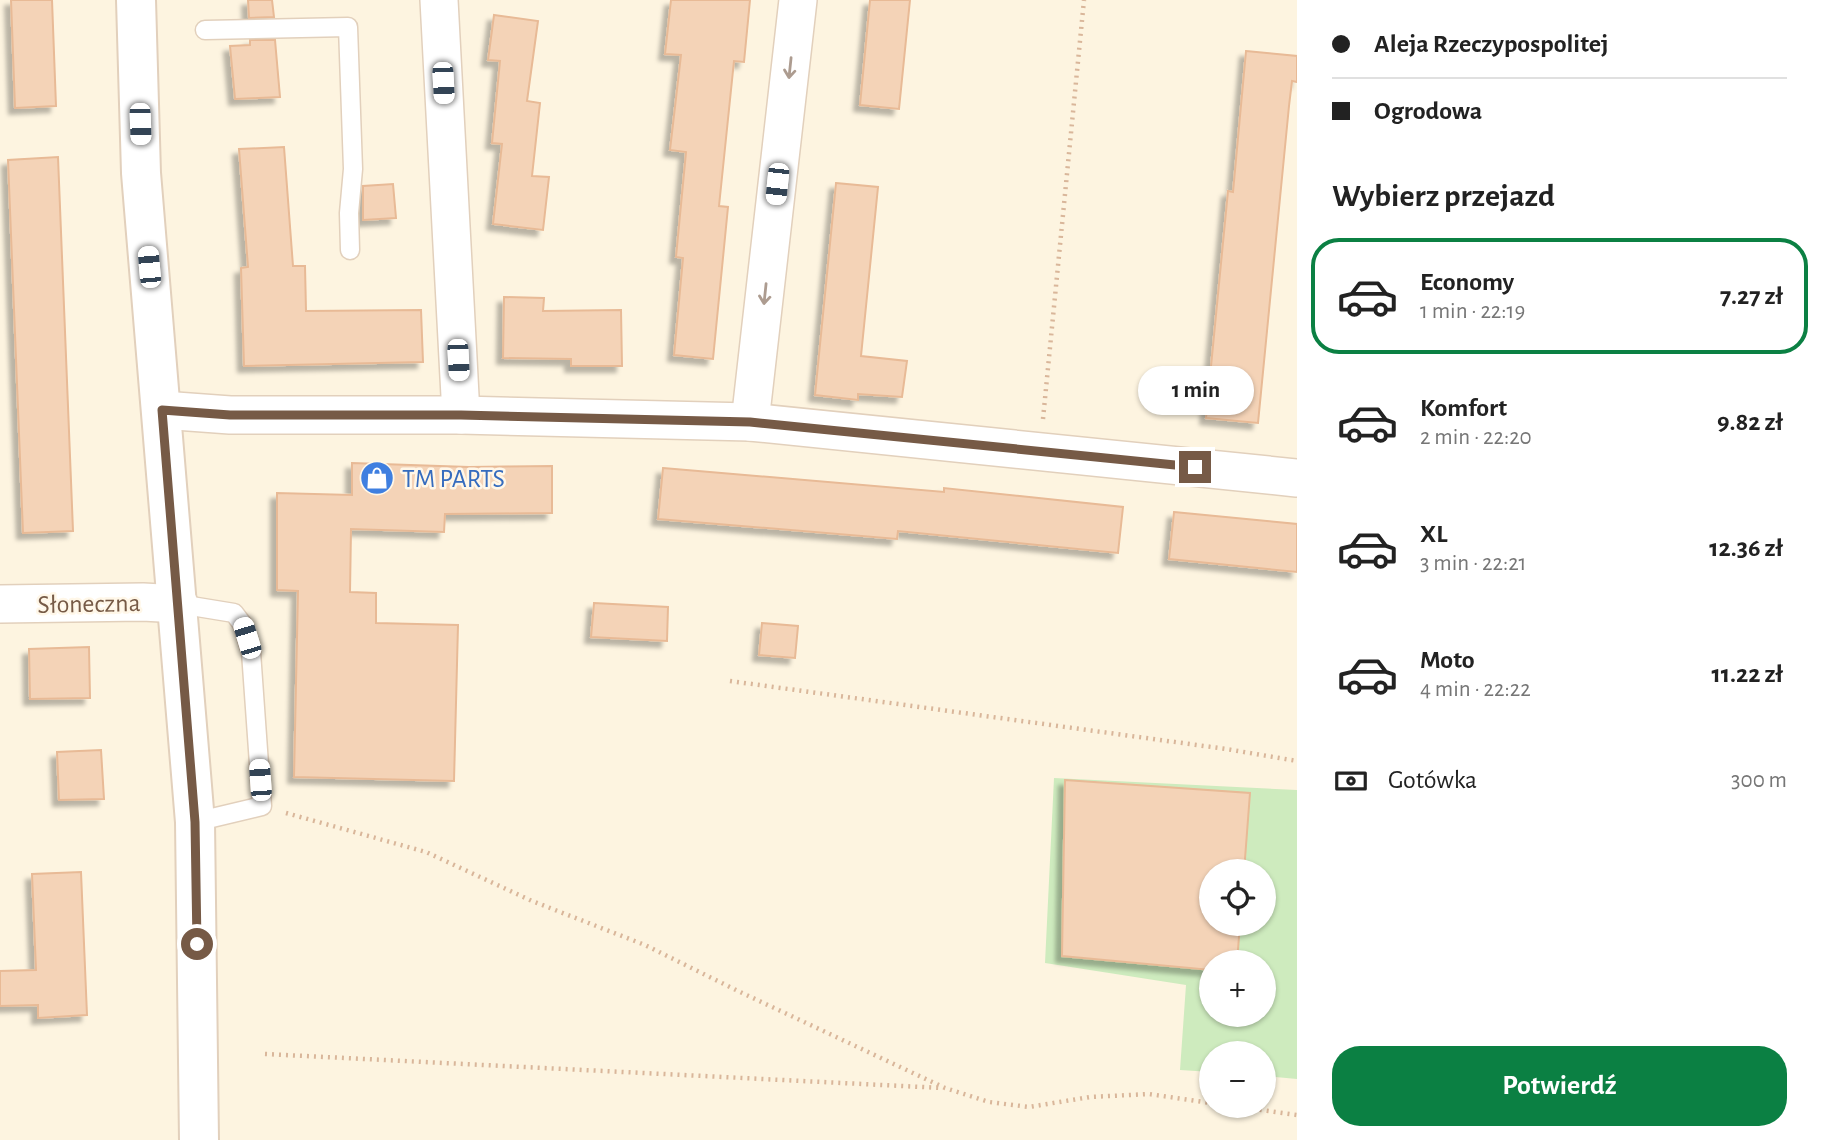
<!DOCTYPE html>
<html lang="pl">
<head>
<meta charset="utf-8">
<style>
	body { margin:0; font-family:"Alegreya Sans",sans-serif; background:#f2f2f2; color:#222; height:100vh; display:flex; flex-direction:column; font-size:26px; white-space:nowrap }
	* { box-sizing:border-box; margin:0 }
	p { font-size:23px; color:#767676 }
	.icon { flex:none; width:38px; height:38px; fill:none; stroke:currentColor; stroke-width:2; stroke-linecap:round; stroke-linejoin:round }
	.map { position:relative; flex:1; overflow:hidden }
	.panel { display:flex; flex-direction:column; background:#fff; width:525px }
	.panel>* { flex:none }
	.banner { display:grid; align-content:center; height:154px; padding:0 35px; background:#fff }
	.tools { position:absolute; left:1199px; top:859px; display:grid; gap:14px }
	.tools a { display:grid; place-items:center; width:77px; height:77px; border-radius:50%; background:#fff; box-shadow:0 2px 5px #0004; font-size:35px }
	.end { position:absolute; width:32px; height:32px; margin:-16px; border:9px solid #765a46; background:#fff; box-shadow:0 0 0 4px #fff }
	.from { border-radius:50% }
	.bubble { position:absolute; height:49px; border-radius:24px; background:#fff; box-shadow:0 2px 5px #0004; font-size:23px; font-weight:700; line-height:49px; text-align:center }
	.car { position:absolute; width:21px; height:42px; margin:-21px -10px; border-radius:9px; box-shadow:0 0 5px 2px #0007; background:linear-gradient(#fff 24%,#345 0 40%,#fff 0 76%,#345 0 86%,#fff 0) }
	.banner b { display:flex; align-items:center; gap:24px; height:66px; font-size:26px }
	.banner b+b { border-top:2px solid #e0e0e0 }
	.banner i { width:18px; height:18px; background:#222 }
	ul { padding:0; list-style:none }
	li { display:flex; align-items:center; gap:21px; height:116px; margin:0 14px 10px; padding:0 21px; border:4px solid transparent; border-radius:28px }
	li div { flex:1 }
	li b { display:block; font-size:26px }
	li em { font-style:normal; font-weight:700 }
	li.active { border-color:#0b8043 }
	li>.icon { width:63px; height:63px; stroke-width:1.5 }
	h2 { padding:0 35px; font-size:32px; line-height:84px }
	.pay { display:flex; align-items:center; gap:18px; height:77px; padding:0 35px; font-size:26px }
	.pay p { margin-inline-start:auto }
	.primary-button { display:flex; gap:14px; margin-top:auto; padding:14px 35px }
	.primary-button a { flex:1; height:80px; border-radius:28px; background:#0b8043; color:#fff; font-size:28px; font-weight:700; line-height:80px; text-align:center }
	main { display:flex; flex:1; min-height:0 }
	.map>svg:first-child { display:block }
	.green { fill:#ceebbe; fill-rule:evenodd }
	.building { fill:#f4d3b7; stroke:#e8ba96; stroke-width:2; filter:url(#shadow) }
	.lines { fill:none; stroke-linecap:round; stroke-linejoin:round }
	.service-casing { stroke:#e2d0bc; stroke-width:21 }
	.minor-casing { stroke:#e2d0bc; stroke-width:40 }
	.tertiary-casing { stroke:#e2d0bc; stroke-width:42 }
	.path { stroke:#d9b69a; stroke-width:4.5; stroke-dasharray:2 5; stroke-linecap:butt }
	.service { stroke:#fff; stroke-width:18 }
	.minor { stroke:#fff; stroke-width:37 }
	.tertiary { stroke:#fff; stroke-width:38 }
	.oneway { stroke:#ad9c90 }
	.route { stroke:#765a46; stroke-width:9 }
	.labels { text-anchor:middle; stroke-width:5; stroke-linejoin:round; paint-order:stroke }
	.shop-label { font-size:26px; fill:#366cbe; stroke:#fff7e8; text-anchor:start }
	.street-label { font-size:26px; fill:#765a46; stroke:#fff7e8 }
</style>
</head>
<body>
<main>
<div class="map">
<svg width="1297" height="1140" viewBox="0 0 1297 1140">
	<defs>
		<filter id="shadow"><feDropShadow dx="-6" dy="6" stdDeviation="2" flood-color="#0004"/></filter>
	</defs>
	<rect width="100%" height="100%" fill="#fdf4e0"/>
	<!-- green -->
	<path class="green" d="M1054,778L1297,790V1079L1264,1076V1054H1211V1072L1180,1070L1186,985L1045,963ZM1211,872H1264V924H1211ZM1211,962H1264V1015H1211Z"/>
	<!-- building -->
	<g class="building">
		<polygon points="11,0 52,0 56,106 15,108"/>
		<polygon points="248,0 272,0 274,17 249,18"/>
		<polygon points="671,0 750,0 744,62 734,61 719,206 728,207 713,359 674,355 683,258 676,257 686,152 670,150 681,55 665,54"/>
		<polygon points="870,0 910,0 899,109 860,105"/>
		<polygon points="494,15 538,21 527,101 540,103 532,176 549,177 543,230 493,224 502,144 492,143 500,61 488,60"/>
		<polygon points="250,40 275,40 280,97 235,99 230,46 250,45"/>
		<polygon points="1246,51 1297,56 1297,82 1292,81 1289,106 1258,423 1206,418 1228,191 1233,192"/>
		<polygon points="284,147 293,266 305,266 306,311 421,310 423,362 244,366 241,268 248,267 239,149"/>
		<polygon points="58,157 73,531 23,533 8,160"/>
		<polygon points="836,183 878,187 861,356 907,361 902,397 858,394 858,400 815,395"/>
		<polygon points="393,184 396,218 363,220 363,186"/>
		<polygon points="504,297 544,298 543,311 621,310 622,366 571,366 571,359 503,358"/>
		<polygon points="352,463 469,467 552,466 552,513 445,514 444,532 351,529 350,592 376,593 376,623 458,625 454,781 294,777 298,591 277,590 277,493 352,495"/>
		<polygon points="663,468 944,492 944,488 1123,507 1118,553 898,531 897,539 658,519"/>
		<polygon points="1174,512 1297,524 1297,572 1169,559"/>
		<polygon points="594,603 668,607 667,641 591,637"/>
		<polygon points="762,623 798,626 795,658 759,655"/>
		<polygon points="89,647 90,698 30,699 29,649"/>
		<polygon points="101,750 104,799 59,800 57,752"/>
		<polygon points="1065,780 1250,793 1244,872 1211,872 1211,924 1240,924 1237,962 1211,962 1211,970 1062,956"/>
		<polygon points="81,872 87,1015 38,1018 38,1005 0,1006 0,971 36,970 32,874"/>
	</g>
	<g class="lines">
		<!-- service casing -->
		<g class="service-casing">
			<g id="service">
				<polyline points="205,30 348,27 353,169 349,213 350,250"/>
				<polyline points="179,604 234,613 243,625 251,652 262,806 195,822"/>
			</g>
		</g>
		<!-- minor casing -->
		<g class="minor-casing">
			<g id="minor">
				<polyline points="439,0 461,415"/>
				<polyline points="162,410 230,415 461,415 750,422 1297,478"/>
				<polyline points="750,422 798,0"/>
				<polyline points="0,604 143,602 179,604"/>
			</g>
		</g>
		<!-- tertiary casing -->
		<g class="tertiary-casing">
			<polyline id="tertiary" points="136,0 141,173 195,822 199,1140"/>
		</g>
		<!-- path -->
		<g class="path">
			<polyline points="1043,419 1084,0"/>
			<polyline points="730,681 1226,749 1297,761"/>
			<polyline points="286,813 426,852 532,901 645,945 738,991 945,1088 989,1102 1029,1107 1090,1097 1149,1094 1211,1103"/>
			<polyline points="265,1054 942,1088"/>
			<polyline points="1232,1106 1297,1115"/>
		</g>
		<!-- service -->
		<use href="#service" class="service"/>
		<!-- minor -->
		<use href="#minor" class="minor"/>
		<!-- tertiary -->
		<use href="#tertiary" class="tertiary"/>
	</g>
	<!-- one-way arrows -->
	<defs><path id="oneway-shaft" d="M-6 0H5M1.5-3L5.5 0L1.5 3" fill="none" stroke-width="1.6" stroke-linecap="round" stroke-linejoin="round" transform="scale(1.75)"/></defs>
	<g class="oneway">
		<use href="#oneway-shaft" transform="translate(790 68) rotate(96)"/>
		<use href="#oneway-shaft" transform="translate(765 294) rotate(96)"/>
	</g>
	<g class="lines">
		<!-- route -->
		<polyline class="route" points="197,944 195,822 162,410 230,415 461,415 750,422 1195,467"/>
	</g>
	<!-- icons -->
	<defs>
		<g id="shop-disc" transform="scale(1.75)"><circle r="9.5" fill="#3f7fe0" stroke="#fff7e8"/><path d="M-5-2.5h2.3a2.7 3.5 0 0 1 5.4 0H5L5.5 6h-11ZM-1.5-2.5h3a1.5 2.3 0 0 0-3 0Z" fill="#fff"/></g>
	</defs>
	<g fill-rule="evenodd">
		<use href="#shop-disc" x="377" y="478"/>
	</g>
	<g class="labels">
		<!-- shop labels -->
		<g class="shop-label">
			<text x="402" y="487">TM PARTS</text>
		</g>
		<!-- street labels -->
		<g class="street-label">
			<text transform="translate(89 603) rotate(-1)" y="9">Słoneczna</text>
		</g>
	</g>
</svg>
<div class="tools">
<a><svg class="icon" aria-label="locate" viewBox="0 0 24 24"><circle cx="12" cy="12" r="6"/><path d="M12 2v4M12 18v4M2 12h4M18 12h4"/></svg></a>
<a>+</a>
<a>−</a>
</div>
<i class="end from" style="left:197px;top:944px"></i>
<i class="end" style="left:1195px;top:467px"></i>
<div class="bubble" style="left:1138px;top:366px;width:116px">1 min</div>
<i class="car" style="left:443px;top:83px;rotate:177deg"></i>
<i class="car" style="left:140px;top:124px;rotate:178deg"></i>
<i class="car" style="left:777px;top:184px;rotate:186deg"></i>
<i class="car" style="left:149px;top:267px;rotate:355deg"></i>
<i class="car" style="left:458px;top:360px;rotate:177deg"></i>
<i class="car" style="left:247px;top:638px;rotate:343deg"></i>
<i class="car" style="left:260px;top:780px;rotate:356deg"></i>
</div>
<section class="panel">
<div class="banner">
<b><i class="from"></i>Aleja Rzeczypospolitej</b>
<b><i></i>Ogrodowa</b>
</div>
<h2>Wybierz przejazd</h2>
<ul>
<li class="active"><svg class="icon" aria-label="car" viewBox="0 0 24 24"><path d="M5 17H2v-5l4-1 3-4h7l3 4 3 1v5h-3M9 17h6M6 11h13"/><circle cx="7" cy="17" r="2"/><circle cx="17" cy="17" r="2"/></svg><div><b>Economy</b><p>1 min · 22:19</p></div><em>7.27 zł</em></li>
<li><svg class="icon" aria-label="car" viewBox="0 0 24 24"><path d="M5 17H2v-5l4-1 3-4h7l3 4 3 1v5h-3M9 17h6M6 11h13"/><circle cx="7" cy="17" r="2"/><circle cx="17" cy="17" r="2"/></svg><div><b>Komfort</b><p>2 min · 22:20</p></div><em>9.82 zł</em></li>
<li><svg class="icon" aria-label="car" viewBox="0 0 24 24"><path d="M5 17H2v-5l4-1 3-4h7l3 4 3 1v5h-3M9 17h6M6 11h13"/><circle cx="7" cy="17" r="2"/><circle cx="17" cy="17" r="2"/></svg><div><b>XL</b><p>3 min · 22:21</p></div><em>12.36 zł</em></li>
<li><svg class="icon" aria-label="car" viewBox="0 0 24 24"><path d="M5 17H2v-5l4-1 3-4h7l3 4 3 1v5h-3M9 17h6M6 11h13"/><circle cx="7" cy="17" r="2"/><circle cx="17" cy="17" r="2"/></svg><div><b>Moto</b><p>4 min · 22:22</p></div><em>11.22 zł</em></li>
</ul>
<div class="pay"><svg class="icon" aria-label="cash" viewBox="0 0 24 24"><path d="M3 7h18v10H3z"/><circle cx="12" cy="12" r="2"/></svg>Gotówka<p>300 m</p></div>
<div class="primary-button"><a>Potwierdź</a></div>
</section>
</main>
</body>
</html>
